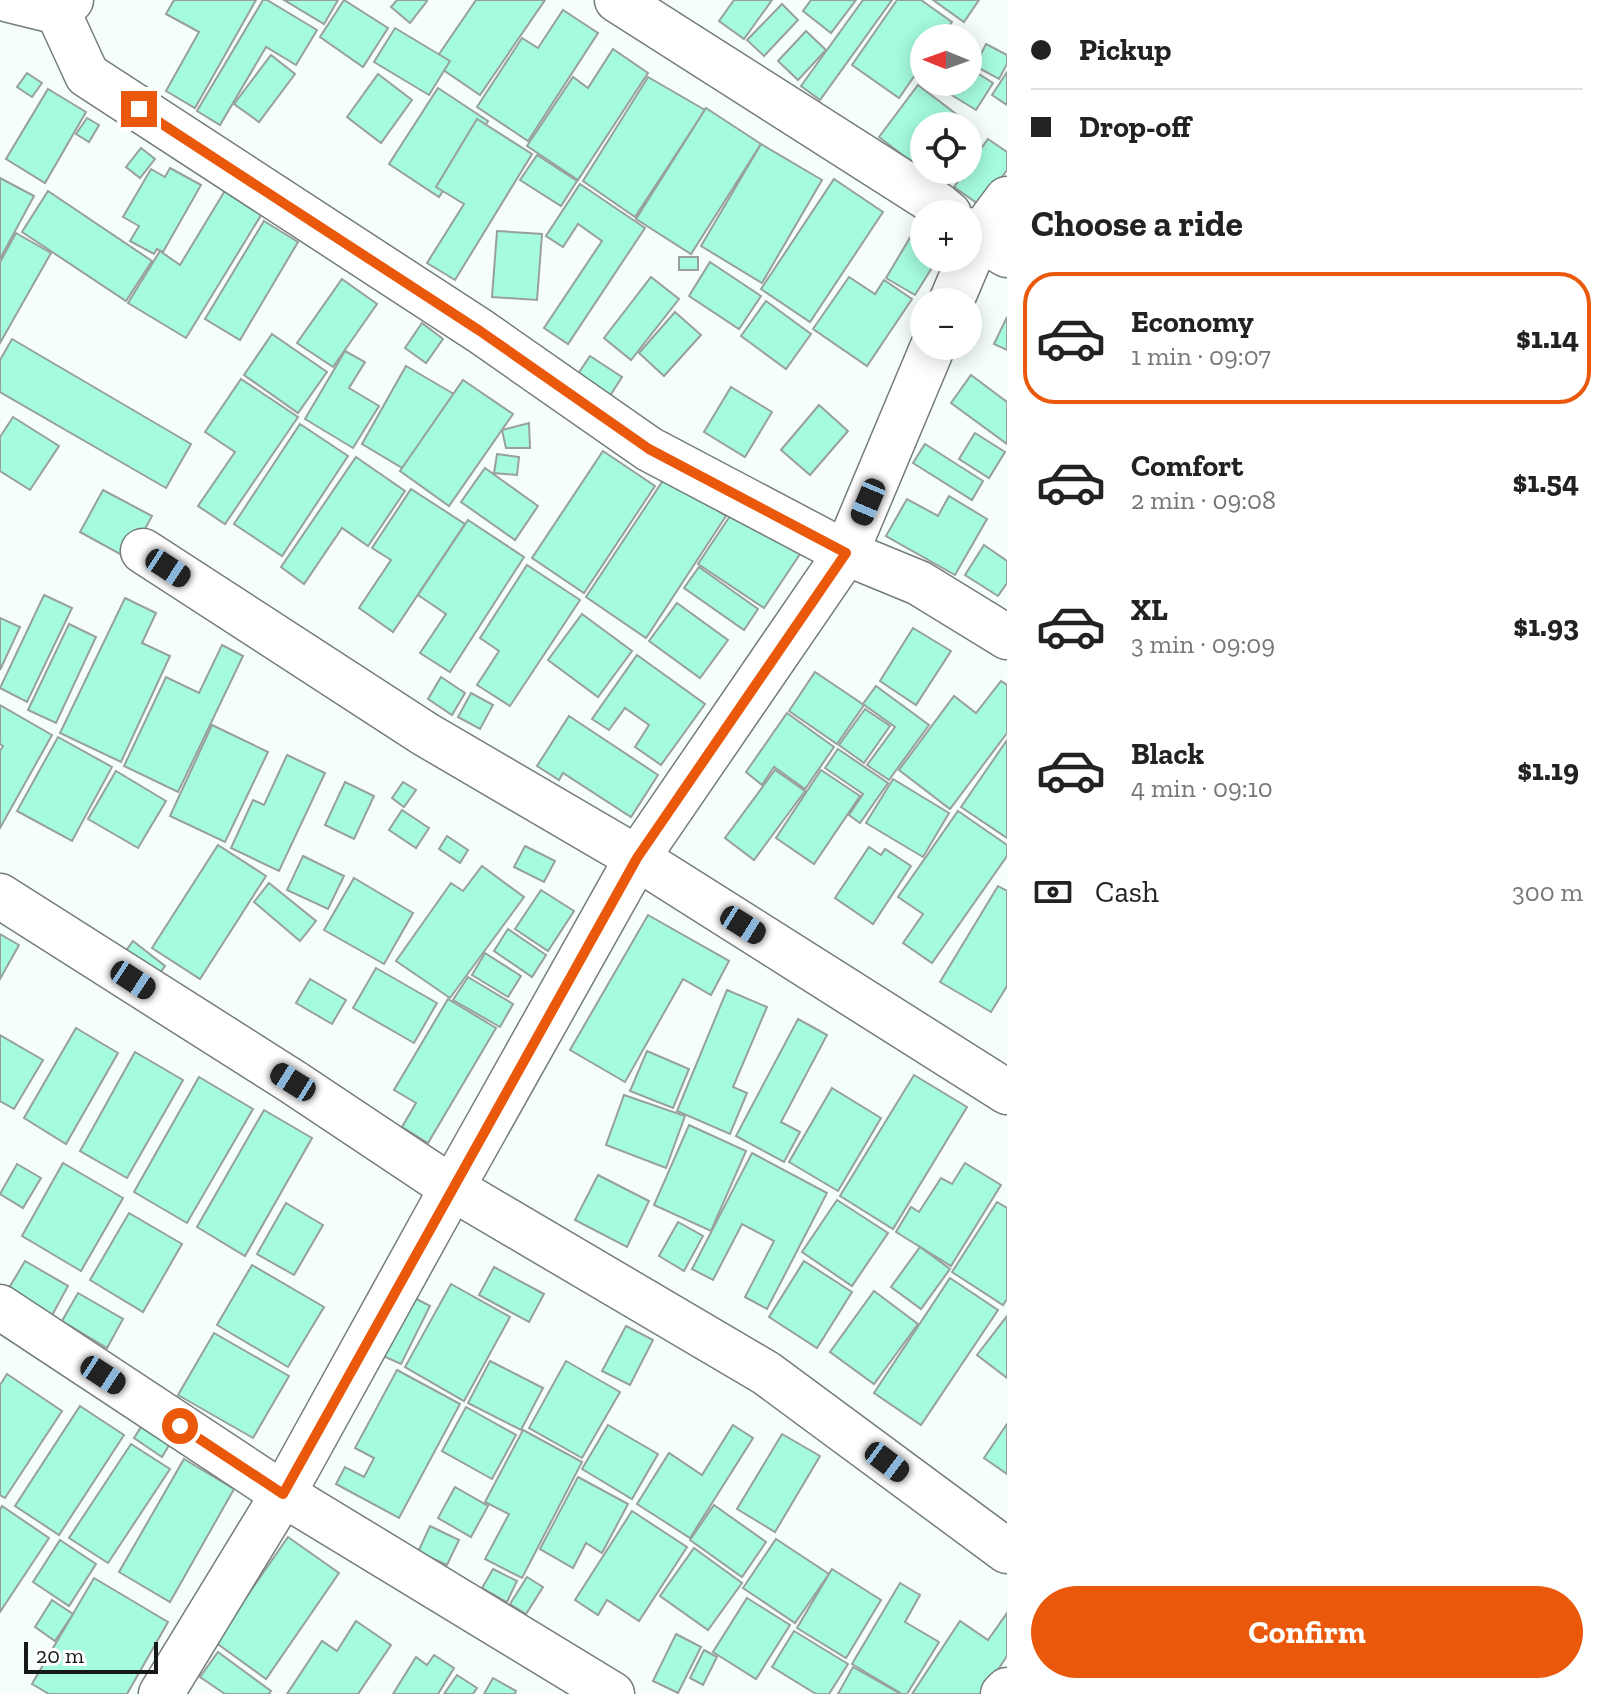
<!DOCTYPE html>
<html lang="en">
<head>
<meta charset="utf-8">
<style>
	body { margin:0; font-family:"Zilla Slab",serif; background:#f2f2f2; color:#222; height:100vh; display:flex; flex-direction:column; font-size:30px; white-space:nowrap }
	* { box-sizing:border-box; margin:0 }
	p { font-size:26px; color:#767676 }
	.icon { flex:none; width:44px; height:44px; fill:none; stroke:currentColor; stroke-width:2; stroke-linecap:round; stroke-linejoin:round }
	.map { position:relative; flex:1; overflow:hidden }
	.side { display:flex; flex-direction:column; background:#fff; width:600px }
	.side>* { flex:none }
	.guide { display:grid; align-content:center; height:176px; padding:0 24px; background:#fff }
	.needle { width:52px; rotate:271deg }
	.fabs { position:absolute; left:910px; top:24px; display:grid; gap:16px }
	.fabs a { display:grid; place-items:center; width:72px; height:72px; border-radius:50%; background:#fff; box-shadow:0 4px 20px #0003; font-size:40px }
	.scale { position:absolute; left:24px; bottom:20px; width:134px; box-sizing:border-box; padding-left:8px; border:4px solid #161918; border-top:0; font-size:22px; line-height:28px; white-space:nowrap; color:#161918; -webkit-text-stroke:6px #fff; paint-order:stroke }
	.end { position:absolute; width:36px; height:36px; margin:-18px; border:10px solid #ea580c; background:#fff; box-shadow:0 0 0 4px #fff }
	.from { border-radius:50% }
	.car { position:absolute; width:24px; height:48px; margin:-24px -12px; border-radius:10px; box-shadow:0 0 6px 2px #0007; background:linear-gradient(#222 24%,#8ab4d8 0 40%,#222 0 76%,#8ab4d8 0 86%,#222 0) }
	.guide b { display:flex; align-items:center; gap:28px; height:76px; font-size:30px }
	.guide b+b { border-top:2px solid #e0e0e0 }
	.guide i { width:20px; height:20px; background:#222 }
	ul { padding:0; list-style:none }
	li { display:flex; align-items:center; gap:24px; height:132px; margin:0 16px 12px; padding:0 8px; border:4px solid transparent; border-radius:32px }
	li div { flex:1 }
	li b { display:block; font-size:30px }
	li em { font-style:normal; font-weight:700 }
	li.active { border-color:#ea580c }
	li>.icon { width:72px; height:72px; stroke-width:1.5 }
	h2 { padding:0 24px; font-size:36px; line-height:96px }
	.pay { display:flex; align-items:center; gap:20px; height:88px; padding:0 24px; font-size:30px }
	.pay p { margin-inline-start:auto }
	.button { display:flex; gap:16px; margin-top:auto; padding:16px 24px }
	.button a { flex:1; height:92px; border-radius:48px; background:#ea580c; color:#fff; font-size:32px; font-weight:700; line-height:92px; text-align:center }
	main { display:flex; flex:1; min-height:0 }
	.map>svg:first-child { display:block }
	.building { fill:#a5fcdd; stroke:#98a09c; stroke-width:2 }
	.lines { fill:none; stroke-linecap:round; stroke-linejoin:round }
	.street-casing { stroke:#757c79; stroke-width:47 }
	.secondary-casing { stroke:#757c79; stroke-width:47 }
	.street { stroke:#fff; stroke-width:44 }
	.secondary { stroke:#fff; stroke-width:44 }
	.route { stroke:#ea580c; stroke-width:10 }
</style>
</head>
<body>
<main>
<div class="map">
<svg width="1007" height="1694" viewBox="0 0 1007 1694">
	<rect width="100%" height="100%" fill="#f5fefa"/>
	<!-- building -->
	<g class="building">
		<polygon points="174,0 256,0 195,108 166,91 199,32 166,14"/>
		<polygon points="263,0 267,0 317,30 296,65 266,47 220,125 197,111"/>
		<polygon points="284,0 338,0 324,24"/>
		<polygon points="344,0 388,28 363,67 320,37"/>
		<polygon points="397,0 426,0 427,1 410,23 391,7"/>
		<polygon points="476,0 545,0 480,95 433,63"/>
		<polygon points="734,0 772,0 744,39 719,21"/>
		<polygon points="811,0 856,0 831,33 803,11"/>
		<polygon points="863,0 892,0 820,100 801,86"/>
		<polygon points="897,0 921,0 952,22 941,38 924,38 924,62 899,98 852,65"/>
		<polygon points="933,0 979,0 964,22"/>
		<polygon points="782,4 798,20 764,56 747,40"/>
		<polygon points="563,10 598,33 528,141 477,107 522,38 538,48"/>
		<polygon points="395,28 450,61 429,95 374,62"/>
		<polygon points="806,31 826,50 798,80 778,61"/>
		<polygon points="986,44 1007,55 1007,64 999,79 975,66"/>
		<polygon points="613,49 648,73 578,180 527,146 573,77 588,88"/>
		<polygon points="271,55 295,74 259,122 234,104"/>
		<polygon points="968,67 993,83 976,110 945,91 950,82 968,82"/>
		<polygon points="1007,72 1007,105 992,95"/>
		<polygon points="27,73 42,83 32,97 17,87"/>
		<polygon points="378,74 412,100 381,143 347,117"/>
		<polygon points="648,77 705,110 635,217 583,181"/>
		<polygon points="918,85 964,120 959,126 924,126 925,172 879,137"/>
		<polygon points="438,88 488,121 439,197 389,164"/>
		<polygon points="48,89 86,112 45,183 6,159"/>
		<polygon points="706,108 761,144 691,254 636,219"/>
		<polygon points="87,118 99,125 89,142 76,134"/>
		<polygon points="477,119 532,154 455,280 427,263 464,204 436,187"/>
		<polygon points="988,139 1007,152 1007,170 981,206 954,187 966,170 968,170 968,167"/>
		<polygon points="761,144 822,180 762,283 701,246"/>
		<polygon points="141,148 155,159 140,178 126,167"/>
		<polygon points="537,155 577,181 561,206 520,180"/>
		<polygon points="170,168 201,185 163,252 157,249 154,254 130,241 139,226 123,217 151,169 165,177"/>
		<polygon points="0,178 34,196 0,259"/>
		<polygon points="834,179 883,212 810,322 761,289"/>
		<polygon points="580,184 645,228 568,344 544,328 602,241 578,224 563,247 546,236"/>
		<polygon points="226,189 263,212 186,338 128,303 160,251 180,265"/>
		<polygon points="48,191 152,261 126,301 22,232"/>
		<polygon points="264,221 298,242 240,340 205,319"/>
		<polygon points="497,231 542,234 537,300 492,297"/>
		<polygon points="16,233 51,253 0,343 0,262"/>
		<polygon points="911,236 924,244 924,258 938,258 915,295 886,278"/>
		<rect x="679" y="257" width="19" height="13"/>
		<polygon points="710,262 761,296 739,329 689,296"/>
		<polygon points="651,277 679,299 631,360 604,338"/>
		<polygon points="849,277 875,294 884,280 912,299 867,366 813,329"/>
		<polygon points="342,279 377,304 333,367 297,343"/>
		<polygon points="766,301 811,334 786,369 741,336"/>
		<polygon points="675,312 701,335 664,376 639,353"/>
		<polygon points="1007,317 1007,350 994,344"/>
		<polygon points="422,323 443,339 426,363 405,348"/>
		<polygon points="272,334 327,372 298,413 244,375"/>
		<polygon points="12,339 191,444 166,488 0,392 0,360"/>
		<polygon points="345,351 365,362 349,388 379,406 353,448 305,419"/>
		<polygon points="590,356 622,377 606,402 574,380"/>
		<polygon points="406,366 459,397 414,475 362,444"/>
		<polygon points="971,375 1007,402 1007,444 951,403"/>
		<polygon points="241,379 298,417 225,524 198,506 235,452 205,432"/>
		<polygon points="463,380 513,414 449,506 400,471"/>
		<polygon points="731,387 772,412 745,457 704,432"/>
		<polygon points="819,405 848,431 810,475 781,450"/>
		<polygon points="13,417 59,446 30,490 0,471 0,437"/>
		<polygon points="529,423 530,448 506,448 502,430"/>
		<polygon points="300,424 348,456 282,556 234,524"/>
		<polygon points="975,433 1005,452 989,478 959,459"/>
		<polygon points="925,444 983,481 972,500 913,463"/>
		<polygon points="603,451 655,486 584,593 532,558"/>
		<polygon points="497,454 519,457 517,475 494,473"/>
		<polygon points="356,457 405,491 368,546 342,528 304,584 281,567"/>
		<polygon points="485,468 538,506 515,540 461,502"/>
		<polygon points="666,476 726,516 646,638 586,597"/>
		<polygon points="411,489 465,524 393,632 359,608 391,560 372,548"/>
		<polygon points="103,490 152,516 129,559 80,532"/>
		<polygon points="949,496 987,519 955,575 886,536 907,499 938,516"/>
		<polygon points="738,504 804,548 764,608 698,564"/>
		<polygon points="468,520 524,557 450,672 420,653 446,614 418,595"/>
		<polygon points="984,545 1007,561 1007,583 998,596 965,575"/>
		<polygon points="527,565 580,600 510,706 477,685 499,651 480,638"/>
		<polygon points="699,567 758,609 744,630 684,588"/>
		<polygon points="44,595 72,608 27,702 0,688"/>
		<polygon points="125,598 156,613 142,643 170,656 121,762 60,733"/>
		<polygon points="677,603 728,640 700,678 649,641"/>
		<polygon points="582,614 632,651 598,697 548,660"/>
		<polygon points="0,618 20,627 0,670"/>
		<polygon points="69,624 96,637 56,723 28,710"/>
		<polygon points="913,628 951,651 916,705 880,681"/>
		<polygon points="222,645 243,656 178,792 124,766 166,677 199,693"/>
		<polygon points="637,655 705,704 661,765 635,747 649,725 625,708 609,730 592,719"/>
		<polygon points="815,672 864,705 837,744 789,711"/>
		<polygon points="441,677 465,693 452,715 428,699"/>
		<polygon points="1001,681 1007,685 1007,733 950,809 899,770 954,696 976,713"/>
		<polygon points="876,686 929,725 889,780 867,765 895,727 863,704"/>
		<polygon points="471,693 493,705 480,729 458,717"/>
		<polygon points="0,705 52,735 0,828 0,751 3,746 0,744"/>
		<polygon points="865,709 890,726 864,763 839,745"/>
		<polygon points="787,713 834,747 805,789 774,767 762,785 746,772"/>
		<polygon points="569,716 658,775 631,817 563,773 559,780 537,766"/>
		<polygon points="212,725 268,752 225,842 170,816"/>
		<polygon points="58,737 112,767 72,841 17,811"/>
		<polygon points="1007,740 1007,838 961,807"/>
		<polygon points="838,749 888,783 860,823 849,815 863,794 825,768"/>
		<polygon points="287,755 325,773 279,871 231,848 253,800 264,805"/>
		<polygon points="775,770 805,791 754,860 725,838"/>
		<polygon points="821,770 860,796 814,864 776,838"/>
		<polygon points="116,771 166,801 138,848 88,819"/>
		<polygon points="893,779 949,813 923,857 866,823"/>
		<polygon points="345,782 374,796 354,839 325,825"/>
		<polygon points="403,782 416,790 404,807 392,798"/>
		<polygon points="402,810 429,828 416,848 389,830"/>
		<polygon points="958,811 1007,845 1007,856 932,963 903,943 923,914 898,897"/>
		<polygon points="447,836 468,850 460,863 439,849"/>
		<polygon points="218,845 266,876 200,979 152,948"/>
		<polygon points="525,846 555,861 544,882 514,867"/>
		<polygon points="869,847 881,855 885,849 911,866 873,924 835,898"/>
		<polygon points="303,856 344,876 328,909 287,890"/>
		<polygon points="482,866 524,897 450,998 396,961 451,883 463,891"/>
		<polygon points="354,878 413,913 384,964 324,930"/>
		<polygon points="269,883 316,921 300,941 254,902"/>
		<polygon points="998,886 1007,891 1007,986 991,1012 940,982"/>
		<polygon points="541,890 574,911 548,951 515,929"/>
		<polygon points="648,915 729,961 711,995 683,979 625,1082 570,1050"/>
		<polygon points="508,929 546,955 532,977 494,951"/>
		<polygon points="0,934 19,945 0,979"/>
		<polygon points="133,941 165,966 149,988 117,963"/>
		<polygon points="485,953 521,976 508,997 472,975"/>
		<polygon points="376,968 437,1003 414,1043 353,1008"/>
		<polygon points="468,977 513,1004 500,1027 453,1000"/>
		<polygon points="310,979 346,1000 332,1024 296,1003"/>
		<polygon points="727,990 767,1007 733,1087 747,1093 730,1134 677,1111"/>
		<polygon points="448,999 496,1028 428,1143 402,1127 416,1103 394,1090"/>
		<polygon points="798,1019 827,1035 781,1122 800,1132 784,1162 736,1136"/>
		<polygon points="76,1028 118,1053 66,1144 24,1118"/>
		<polygon points="0,1035 43,1060 14,1109 0,1101"/>
		<polygon points="647,1051 689,1069 673,1108 630,1091"/>
		<polygon points="135,1052 183,1080 127,1178 80,1151"/>
		<polygon points="914,1075 967,1107 893,1229 840,1196"/>
		<polygon points="199,1077 253,1109 187,1223 134,1192"/>
		<polygon points="832,1088 881,1118 838,1191 789,1162"/>
		<polygon points="624,1095 685,1116 666,1168 606,1145"/>
		<polygon points="264,1110 312,1138 245,1256 197,1227"/>
		<polygon points="689,1125 746,1151 711,1231 654,1205"/>
		<polygon points="752,1153 827,1193 767,1309 745,1297 774,1241 742,1224 713,1280 692,1269"/>
		<polygon points="63,1163 123,1198 81,1271 22,1236"/>
		<polygon points="965,1163 1001,1185 951,1266 896,1232 911,1207 919,1212 941,1178 952,1184"/>
		<polygon points="17,1164 41,1178 23,1208 0,1194"/>
		<polygon points="598,1175 649,1201 627,1247 575,1220"/>
		<polygon points="837,1200 888,1233 852,1286 802,1252"/>
		<polygon points="997,1202 1007,1208 1007,1299 1003,1305 952,1272"/>
		<polygon points="286,1203 323,1225 294,1275 257,1254"/>
		<polygon points="129,1213 182,1244 143,1312 90,1280"/>
		<polygon points="678,1222 703,1236 684,1271 659,1256"/>
		<polygon points="920,1247 950,1269 921,1309 891,1287"/>
		<polygon points="25,1261 68,1286 50,1319 6,1293"/>
		<polygon points="804,1261 852,1292 817,1348 769,1317"/>
		<polygon points="252,1265 324,1307 288,1367 217,1325"/>
		<polygon points="494,1267 544,1294 529,1322 479,1295"/>
		<polygon points="950,1278 998,1310 921,1425 874,1393"/>
		<polygon points="451,1284 510,1317 464,1401 405,1367"/>
		<polygon points="874,1291 918,1324 874,1384 830,1352"/>
		<polygon points="78,1293 123,1319 107,1348 62,1321"/>
		<polygon points="411,1296 430,1306 401,1364 381,1355"/>
		<polygon points="1007,1316 1007,1378 977,1355"/>
		<polygon points="626,1326 653,1340 630,1385 602,1371"/>
		<polygon points="214,1333 289,1376 253,1438 178,1395"/>
		<polygon points="490,1361 543,1388 521,1430 468,1403"/>
		<polygon points="566,1361 620,1392 582,1458 529,1428"/>
		<polygon points="397,1370 460,1404 399,1518 336,1484 345,1467 364,1477 374,1458 355,1448"/>
		<polygon points="7,1374 62,1411 5,1498 0,1495 0,1385"/>
		<polygon points="80,1406 124,1435 59,1535 15,1506"/>
		<polygon points="466,1407 516,1435 492,1479 442,1451"/>
		<polygon points="143,1424 171,1442 162,1457 134,1438"/>
		<polygon points="1007,1424 1007,1474 984,1458"/>
		<polygon points="608,1425 658,1454 632,1499 582,1469"/>
		<polygon points="733,1425 753,1438 690,1538 637,1504 669,1453 702,1475"/>
		<polygon points="523,1430 582,1462 522,1578 485,1559 509,1514 485,1502"/>
		<polygon points="782,1434 820,1456 775,1532 737,1509"/>
		<polygon points="131,1444 170,1469 108,1563 69,1538"/>
		<polygon points="184,1459 234,1489 170,1602 119,1572"/>
		<polygon points="578,1477 628,1504 602,1553 586,1543 573,1568 540,1549"/>
		<polygon points="455,1487 488,1506 471,1537 438,1518"/>
		<polygon points="714,1505 766,1542 742,1577 690,1540"/>
		<polygon points="2,1506 49,1538 0,1612 0,1510"/>
		<polygon points="632,1511 687,1547 639,1621 607,1600 598,1615 575,1600"/>
		<polygon points="430,1526 459,1540 447,1565 418,1552"/>
		<polygon points="288,1537 339,1573 266,1679 215,1642"/>
		<polygon points="776,1539 829,1574 795,1623 743,1588"/>
		<polygon points="60,1540 96,1564 69,1606 33,1582"/>
		<polygon points="694,1548 742,1583 708,1630 660,1596"/>
		<polygon points="493,1569 517,1581 507,1602 482,1588"/>
		<polygon points="832,1569 881,1600 846,1658 797,1628"/>
		<polygon points="527,1577 543,1587 526,1614 510,1604"/>
		<polygon points="94,1578 168,1622 127,1694 49,1694 32,1684"/>
		<polygon points="900,1583 920,1595 905,1622 939,1642 907,1694 902,1694 852,1664"/>
		<polygon points="747,1598 790,1625 756,1679 713,1652"/>
		<polygon points="52,1600 73,1614 55,1641 35,1627"/>
		<polygon points="1007,1613 1007,1656 982,1694 912,1694 960,1621 988,1640"/>
		<polygon points="356,1621 391,1645 358,1694 287,1694 322,1641 337,1651"/>
		<polygon points="794,1631 848,1664 829,1694 816,1694 772,1667"/>
		<polygon points="676,1634 701,1647 678,1693 653,1681"/>
		<polygon points="704,1650 717,1657 703,1685 690,1678"/>
		<polygon points="218,1652 271,1691 269,1694 225,1694 200,1677"/>
		<polygon points="434,1655 454,1668 438,1694 393,1694 416,1657 427,1665"/>
		<polygon points="853,1667 901,1694 838,1694"/>
		<polygon points="457,1675 477,1688 473,1694 444,1694"/>
		<polygon points="493,1678 516,1691 515,1694 484,1694"/>
	</g>
	<g class="lines">
		<!-- street casing -->
		<g class="street-casing">
			<g id="street">
				<polyline points="9,0 58,12 71,0"/>
				<polyline points="617,0 937,204 949,214"/>
				<polyline points="58,12 87,75 480,331 649,449 846,553 919,583 1007,637"/>
				<polyline points="968,230 978,238 1007,255"/>
				<polyline points="143,551 425,734 637,858 1007,1092"/>
				<polyline points="0,896 293,1082 452,1188 766,1373 1007,1551"/>
				<polyline points="0,1307 283,1494 612,1694"/>
				<polyline points="1003,1694 1007,1690"/>
			</g>
		</g>
		<!-- secondary casing -->
		<g class="secondary-casing">
			<g id="secondary">
				<polyline points="951,302 978,238 1007,199"/>
				<polyline points="161,1694 283,1494 452,1188 637,858 846,553 933,346"/>
			</g>
		</g>
		<!-- street -->
		<use href="#street" class="street"/>
		<!-- secondary -->
		<use href="#secondary" class="secondary"/>
	</g>
	<g class="lines">
		<!-- route -->
		<polyline class="route" points="139,109 480,331 649,449 846,553 637,858 283,1494 180,1426"/>
	</g>
</svg>
<div class="fabs">
<a><svg class="needle" viewBox="-14 -14 28 28"><path d="M0-13l5 13h-10z" fill="#e53935"/><path d="M0 13l5-13h-10z" fill="#767676"/></svg></a>
<a><svg class="icon" aria-label="locate" viewBox="0 0 24 24"><circle cx="12" cy="12" r="6"/><path d="M12 2v4M12 18v4M2 12h4M18 12h4"/></svg></a>
<a>+</a>
<a>−</a>
</div>
<div class="scale">20 m</div>
<i class="end from" style="left:180px;top:1426px"></i>
<i class="end" style="left:139px;top:109px"></i>
<i class="car" style="left:868px;top:502px;rotate:203deg"></i>
<i class="car" style="left:168px;top:568px;rotate:123deg"></i>
<i class="car" style="left:743px;top:925px;rotate:122deg"></i>
<i class="car" style="left:133px;top:980px;rotate:123deg"></i>
<i class="car" style="left:293px;top:1082px;rotate:302deg"></i>
<i class="car" style="left:103px;top:1375px;rotate:123deg"></i>
<i class="car" style="left:887px;top:1462px;rotate:127deg"></i>
</div>
<section class="side">
<div class="guide">
<b><i class="from"></i>Pickup</b>
<b><i></i>Drop-off</b>
</div>
<h2>Choose a ride</h2>
<ul>
<li class="active"><svg class="icon" aria-label="car" viewBox="0 0 24 24"><path d="M5 17H2v-5l4-1 3-4h7l3 4 3 1v5h-3M9 17h6M6 11h13"/><circle cx="7" cy="17" r="2"/><circle cx="17" cy="17" r="2"/></svg><div><b>Economy</b><p>1 min · 09:07</p></div><em>$1.14</em></li>
<li><svg class="icon" aria-label="car" viewBox="0 0 24 24"><path d="M5 17H2v-5l4-1 3-4h7l3 4 3 1v5h-3M9 17h6M6 11h13"/><circle cx="7" cy="17" r="2"/><circle cx="17" cy="17" r="2"/></svg><div><b>Comfort</b><p>2 min · 09:08</p></div><em>$1.54</em></li>
<li><svg class="icon" aria-label="car" viewBox="0 0 24 24"><path d="M5 17H2v-5l4-1 3-4h7l3 4 3 1v5h-3M9 17h6M6 11h13"/><circle cx="7" cy="17" r="2"/><circle cx="17" cy="17" r="2"/></svg><div><b>XL</b><p>3 min · 09:09</p></div><em>$1.93</em></li>
<li><svg class="icon" aria-label="car" viewBox="0 0 24 24"><path d="M5 17H2v-5l4-1 3-4h7l3 4 3 1v5h-3M9 17h6M6 11h13"/><circle cx="7" cy="17" r="2"/><circle cx="17" cy="17" r="2"/></svg><div><b>Black</b><p>4 min · 09:10</p></div><em>$1.19</em></li>
</ul>
<div class="pay"><svg class="icon" aria-label="cash" viewBox="0 0 24 24"><path d="M3 7h18v10H3z"/><circle cx="12" cy="12" r="2"/></svg>Cash<p>300 m</p></div>
<div class="button"><a>Confirm</a></div>
</section>
</main>
</body>
</html>
